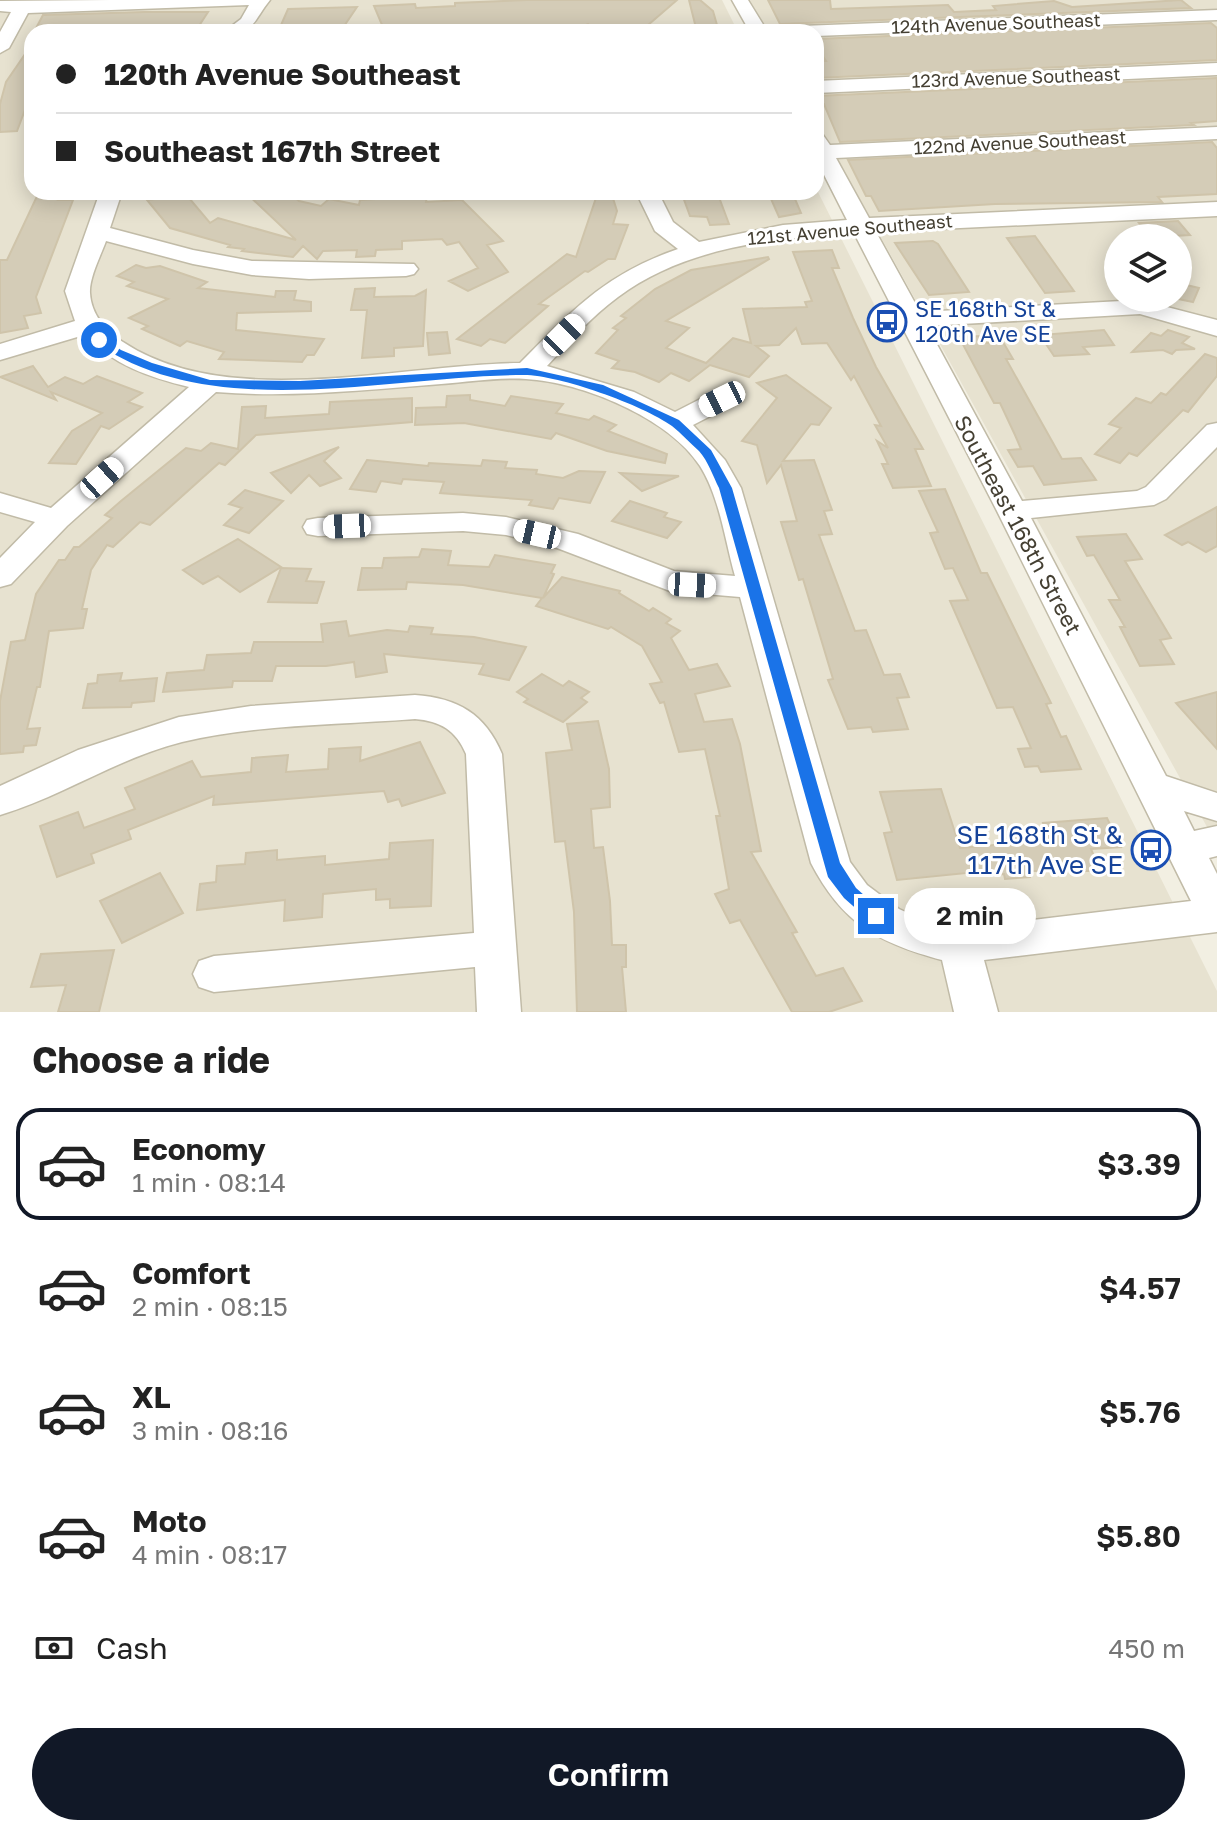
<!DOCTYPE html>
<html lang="en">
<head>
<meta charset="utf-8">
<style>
	body { margin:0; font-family:"Golos Text",sans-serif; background:#f2f2f2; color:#222; height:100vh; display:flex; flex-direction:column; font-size:30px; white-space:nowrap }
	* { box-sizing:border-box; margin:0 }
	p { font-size:26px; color:#767676 }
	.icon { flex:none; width:44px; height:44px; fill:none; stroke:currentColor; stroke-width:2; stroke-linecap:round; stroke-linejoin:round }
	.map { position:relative; height:1012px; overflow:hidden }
	.details { display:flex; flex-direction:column; background:#fff; flex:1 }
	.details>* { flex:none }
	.banner { position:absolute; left:24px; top:24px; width:800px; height:176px; border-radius:24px; box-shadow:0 4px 20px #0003; display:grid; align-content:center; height:176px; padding:0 32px; background:#fff }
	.fabs { position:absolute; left:1104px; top:224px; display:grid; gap:16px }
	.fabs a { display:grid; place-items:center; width:88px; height:88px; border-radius:50%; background:#fff; box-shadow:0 4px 20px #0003; font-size:40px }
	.end { position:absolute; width:36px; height:36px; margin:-18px; border:10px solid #1a73e8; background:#fff; box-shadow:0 0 0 4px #fff }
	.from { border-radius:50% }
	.bubble { position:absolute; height:56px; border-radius:28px; background:#fff; box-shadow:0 4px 20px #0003; font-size:26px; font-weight:600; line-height:56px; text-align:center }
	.car { position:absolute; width:24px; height:48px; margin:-24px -12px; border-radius:10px; box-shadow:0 0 6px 2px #0007; background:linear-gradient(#fff 24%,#345 0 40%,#fff 0 76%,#345 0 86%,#fff 0) }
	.banner b { display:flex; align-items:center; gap:28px; height:76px; font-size:30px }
	.banner b+b { border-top:2px solid #e0e0e0 }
	.banner i { width:20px; height:20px; background:#222 }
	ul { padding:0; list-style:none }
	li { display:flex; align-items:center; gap:24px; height:112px; margin:0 16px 12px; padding:0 16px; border:4px solid transparent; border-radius:24px }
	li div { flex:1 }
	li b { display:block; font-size:30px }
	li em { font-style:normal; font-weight:600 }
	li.current { border-color:#111827 }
	li>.icon { width:72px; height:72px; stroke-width:1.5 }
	h2 { padding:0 32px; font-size:36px; line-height:96px }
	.pay { display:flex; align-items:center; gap:20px; height:88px; padding:0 32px; font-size:30px }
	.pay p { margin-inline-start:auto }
	.button { display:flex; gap:16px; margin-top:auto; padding:16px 32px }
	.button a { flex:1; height:92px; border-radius:48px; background:#111827; color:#fff; font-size:32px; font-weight:600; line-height:92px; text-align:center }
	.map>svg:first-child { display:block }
	.residential { fill:#e7e2d0; fill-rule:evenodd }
	.building { fill:#d4ccb7; stroke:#cfc4aa; stroke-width:2 }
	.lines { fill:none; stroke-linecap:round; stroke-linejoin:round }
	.minor-casing { stroke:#c1bba7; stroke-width:3 }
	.minor { fill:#fff; fill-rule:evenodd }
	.route { fill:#1a73e8 }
	.labels { text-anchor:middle; stroke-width:6; stroke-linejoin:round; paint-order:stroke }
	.far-street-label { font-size:18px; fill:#443f32; stroke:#fff }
	.transit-label { font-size:22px; fill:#164399; stroke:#fff; text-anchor:start }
	.street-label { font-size:22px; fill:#443f32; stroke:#fff }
	.near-transit-label { font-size:26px; fill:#164399; stroke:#fff; text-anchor:end }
</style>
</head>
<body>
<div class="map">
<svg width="1217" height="1012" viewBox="0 0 1217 1012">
	<rect width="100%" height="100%" fill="#f2efe2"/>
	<!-- residential -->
	<g class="residential">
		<polygon points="0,0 722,0 738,32 32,32 32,192 816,192 816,188 1217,991 1217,1012 0,1012"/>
		<path d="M750,0H1217V845L816,120V32H768ZM1118,238H1178V298H1118Z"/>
	</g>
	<!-- building -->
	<g class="building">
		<polygon points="527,0 677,0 648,25 592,28 588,24 573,32 385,32 374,6 415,4 416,8 455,6 455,3"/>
		<polygon points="689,0 700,0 713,11 719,32 697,32"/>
		<polygon points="768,0 830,0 831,9 948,5 954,12 996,10 993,6 1054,1 1072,7 1181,0 1191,8 780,24"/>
		<polygon points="357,7 340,32 278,32 288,9"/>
		<polygon points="145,12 208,12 195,32 34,32 43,15"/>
		<polygon points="1211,23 1217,28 1217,60 816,78 816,61 826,61 816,46 816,39"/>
		<polygon points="32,44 32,91 17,131 0,132 0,104 6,82"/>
		<polygon points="1217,78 1217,121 1191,123 1194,125 840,142 824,104 816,105 816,96"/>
		<polygon points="1212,142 1217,148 1217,194 1158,197 1162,202 995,204 879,211 871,196 866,196 848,160"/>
		<polygon points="39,192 62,192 58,200 73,200 36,297 41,313 24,316 28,328 0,333 0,260 7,260"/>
		<polygon points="162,192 184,192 210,223 218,218 296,240 245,192 272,192 278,197 291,194 299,201 321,206 329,199 359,205 360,200 407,197 427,196 426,202 462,200 503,241 487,245 508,272 468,291 449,281 478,268 459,242 447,245 442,239 402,241 402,249 376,250 375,256 356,257 357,250 323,251 317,259 303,246 293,257 242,251 244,249 228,247 230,245 170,228 147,200 163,198"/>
		<polygon points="598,192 611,192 617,211 613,224 628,225 615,259 608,259 588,272 585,271 539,304 548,306 505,343 490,339 481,346 457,339 567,254 576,257"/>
		<polygon points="694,192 717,192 729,224 710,225 707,217 690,216 683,197 695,196"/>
		<polygon points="768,192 792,192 801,213 779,217"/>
		<polygon points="1178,221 1190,235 1151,237 1139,223"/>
		<polygon points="1035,236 1074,291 1045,293 1007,238"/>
		<polygon points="933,241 938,244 969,292 929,295 895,243"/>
		<polygon points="832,250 839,268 832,268 853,318 876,367 923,449 915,449 931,486 893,488 882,464 888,464 877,441 888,448 875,425 881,426 854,376 851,380 827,343 802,344 796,328 779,345 756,346 769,356 749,377 710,365 689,381 671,373 659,382 635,372 612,368 619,361 596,353 618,330 613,328 626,318 621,316 655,289 691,270 768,257 769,259 666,321 689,328 666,348 706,363 733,338 751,343 743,309 807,307 805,302 812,301 793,252"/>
		<polygon points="136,265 146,268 160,266 207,282 198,288 275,297 276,291 296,291 294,300 311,302 311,311 237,313 236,330 324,339 314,355 307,355 302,362 219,359 224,352 187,341 180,346 142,329 148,326 129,318 168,299 127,286 134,282 117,276"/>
		<polygon points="1178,283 1199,288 1193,302 1178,299"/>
		<polygon points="375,288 374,297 415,296 426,290 423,346 394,348 394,356 362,358 367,310 351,310 355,289"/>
		<polygon points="1104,330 1114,345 1083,347 1089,354 1054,356 1040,335"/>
		<polygon points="1168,330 1189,337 1182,343 1195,349 1176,350 1172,354 1163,350 1132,352 1151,333 1161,336"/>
		<polygon points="447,332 450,353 429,355 427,333"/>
		<polygon points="982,336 986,343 1003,342 1013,359 1006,359 1062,459 1081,458 1096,480 1044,485 1033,466 1018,467 1008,450 1021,449 1015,435 1000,403 994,403 959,337"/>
		<polygon points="1205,354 1217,358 1217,376 1188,412 1183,410 1137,456 1129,453 1120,463 1095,454 1121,428 1109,424 1136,398 1151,403 1161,393 1166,395"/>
		<polygon points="33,366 48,387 65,377 83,384 97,376 142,393 128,402 142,407 109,429 101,426 76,464 49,463 72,431 102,413 51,392 56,400 0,377"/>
		<polygon points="786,375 831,408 819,425 811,424 783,461 814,460 832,510 824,511 832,534 819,535 855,631 866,630 884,675 900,674 909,697 897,698 908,729 873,732 871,727 848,729 828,680 833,679 803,579 799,580 781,522 797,521 781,465 767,483 757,445 742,441 777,398 757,383"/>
		<polygon points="470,395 470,400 505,406 511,396 563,404 556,413 589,420 594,416 616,425 608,431 667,454 665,463 607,451 556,433 551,439 464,423 415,425 416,408 446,407 447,396"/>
		<polygon points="412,398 412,422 256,435 225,465 219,463 150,525 140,522 113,547 107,545 91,570 82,609 87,609 83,628 49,631 40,687 37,687 27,729 40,728 36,745 24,746 23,752 0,754 0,701 11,642 25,640 36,594 59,560 65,560 74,547 79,547 112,518 105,515 121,501 186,448 201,451 211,443 238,449 242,407 266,406 265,418 329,414 330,402"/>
		<polygon points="339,447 324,461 341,478 320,486 309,475 291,493 271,473"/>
		<polygon points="367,460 428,466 429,463 481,466 483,460 507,462 505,468 537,470 536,474 563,478 579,471 605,472 590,503 559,498 553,509 529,505 532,500 440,493 444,482 403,479 401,484 381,481 376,492 350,489"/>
		<polygon points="620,473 679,476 642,491"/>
		<polygon points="945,489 981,573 987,573 1051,703 1046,704 1061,737 1066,736 1081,769 1041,772 1038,766 1025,767 1018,749 1031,748 1013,707 997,708 950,601 968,600 953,568 945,569 930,533 938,532 919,491"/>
		<polygon points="245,490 283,501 249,533 224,525 242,508 229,504"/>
		<polygon points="630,501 667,513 664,517 681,522 667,538 612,521"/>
		<polygon points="1217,507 1217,546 1206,552 1188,542 1182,545 1165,535"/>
		<polygon points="1126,534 1142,559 1125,561 1171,638 1160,640 1174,664 1140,666 1120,627 1125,627 1109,600 1120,600 1094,555 1087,556 1077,537"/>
		<polygon points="238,539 281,567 240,592 218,576 203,584 183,570"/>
		<polygon points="422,549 451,551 448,565 489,567 495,555 555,565 551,573 554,574 543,598 562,577 620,591 619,593 649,611 653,608 671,619 666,623 680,631 671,638 689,670 717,664 730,686 695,694 704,722 732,719 740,744 761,851 751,852 797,932 792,933 816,976 843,968 862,1001 829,1012 792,1012 740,920 730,923 715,894 729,889 716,816 720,816 705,749 679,752 664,702 660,703 650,684 662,682 642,646 611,627 608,629 536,606 542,598 463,585 407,582 406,589 358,590 362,568 382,568 384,558 419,557"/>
		<polygon points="281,568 311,569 306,581 324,582 317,603 268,602"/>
		<polygon points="346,621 349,636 387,630 408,632 410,626 433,628 431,634 474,637 526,647 509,680 479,674 484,664 384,654 387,672 356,677 354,662 326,666 276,666 272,681 233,681 232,687 163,692 167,673 204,670 207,655 251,653 254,642 323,642 321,624"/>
		<polygon points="122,673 120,681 157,678 154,701 132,703 131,707 83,708 88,684 97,683 98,675"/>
		<polygon points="542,674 563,686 569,681 589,692 581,698 587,702 563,722 524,702 528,699 517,692"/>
		<polygon points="1217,692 1217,749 1176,703"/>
		<polygon points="598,721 609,769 610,807 591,809 594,848 603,847 610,901 612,945 626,945 626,967 622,967 626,1012 577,1012 574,912 565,841 555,842 546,753 572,750 567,724"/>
		<polygon points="420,742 445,793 402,806 399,799 388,802 384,791 213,805 214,796 128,830 131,839 91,854 94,863 57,877 40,826 78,812 84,828 135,809 125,788 192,761 201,777 251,772 252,758 288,755 286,772 328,769 329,749 361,747 360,761"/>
		<polygon points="941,789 960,848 1006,844 1002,832 1045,829 1043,823 1107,818 1121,847 1091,849 1100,871 1029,871 1030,877 1005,879 1004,874 978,876 976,872 897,880 884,833 892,832 880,792"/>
		<polygon points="433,840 431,906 390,908 390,899 376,900 376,889 323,894 322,917 284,921 285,900 197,910 200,884 216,882 217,866 245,864 246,853 277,850 277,860 325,856 325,865 389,859 390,843"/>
		<polygon points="160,873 183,913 122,943 100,901"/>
		<polygon points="114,950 99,1012 58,1012 66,985 31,987 41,954"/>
	</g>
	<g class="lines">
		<!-- minor casing -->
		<g class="minor-casing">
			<g id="minor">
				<path d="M110,0H270C252,22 257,32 224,32L241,19L249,5L28,13L9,48L0,53V32L11,12L0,11V1Z"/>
				<polygon points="732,0 748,0 767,31 775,27 1217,10 1217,20 816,36 816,32 750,32"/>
				<polygon points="1217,63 1217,75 816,93 816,81"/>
				<path d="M1217,127V139L836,158L869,218L1217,202V216L876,232L920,312L1140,300L1217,320V336L1140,314L927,326L1022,501L1137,491L1146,487L1207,425L1217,423V447L1166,499L1154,505L1031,518L1166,776L1217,793V821L1184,811L1194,831L1217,826V856L1209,858L1217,874V932L984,960L998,1012H954L942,960C878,943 842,923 811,863L740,597L670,591L557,548L506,535L463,531L318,536L307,534L303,527L307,520L318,518L463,513L506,517L578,534L674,571L735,576C725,541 720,498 700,466C669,418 582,382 526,379C498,377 469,382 441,384C366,390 291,398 216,392L67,526L11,584L0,587V558L35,522L0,512V493L51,508L189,387C148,377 114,365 84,335L0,360V344L75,321L65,291L100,192H122L110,228L193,250L252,261L414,264L418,269L414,274L406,276L309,279L252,275L193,264L106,241C101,255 89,278 90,293C91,314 106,332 123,342C228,412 400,364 520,363C573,310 605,274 678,249L655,231L636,192H658L673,222L699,242L783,225L847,220L816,159V133L823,135L830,145ZM854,233L997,511L1191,901L959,929L925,921L899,909L867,885L850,862L741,488L725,460L693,425L732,405L736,399L732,393H712L675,412L634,392L547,366C569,342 591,317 618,297C685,247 773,238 854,233Z"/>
				<path d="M415,695C458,698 485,714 502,754L521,1012H477L475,967L214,992L199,987L193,974L199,961L214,956L474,933L466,754C456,730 440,721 415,719C339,725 257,724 182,742C118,758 63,796 0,815V786L78,750L179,717L251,706Z"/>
			</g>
		</g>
		<!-- minor -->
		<use href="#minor" class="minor"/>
	</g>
	<!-- route -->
	<path class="route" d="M95,337H103L121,350L152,363L210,380L300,381L527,368L603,385L679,420L711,450L732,488L840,863L856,888L882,911L885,916L882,921H870L844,898L828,877L719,488C713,476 708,461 699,451C690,443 681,433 672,426C643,405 559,375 524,375C389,375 212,425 95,342Z"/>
	<!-- icons -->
	<defs>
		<g id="bus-ring" transform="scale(2)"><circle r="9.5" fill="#fff" stroke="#1a4fb4" stroke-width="1.5"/><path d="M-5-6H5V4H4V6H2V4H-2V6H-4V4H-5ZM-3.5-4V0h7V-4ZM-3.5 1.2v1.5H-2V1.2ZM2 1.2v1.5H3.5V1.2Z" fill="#1a4fb4"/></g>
	</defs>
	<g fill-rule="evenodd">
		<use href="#bus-ring" x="887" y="322"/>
		<use href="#bus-ring" x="1151" y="850"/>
	</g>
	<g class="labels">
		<!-- far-street labels -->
		<g class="far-street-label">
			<text transform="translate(996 24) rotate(-2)" y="6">124th Avenue Southeast</text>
			<text transform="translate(1016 78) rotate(-2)" y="6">123rd Avenue Southeast</text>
			<text transform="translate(1020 143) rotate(-3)" y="6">122nd Avenue Southeast</text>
			<text transform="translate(850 230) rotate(-5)" y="6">121st Avenue Southeast</text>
		</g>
		<!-- transit labels -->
		<g class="transit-label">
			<text x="915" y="317">SE 168th St &amp;<tspan x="915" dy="25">120th Ave SE</tspan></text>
		</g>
		<!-- street labels -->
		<g class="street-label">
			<text transform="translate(1018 525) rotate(62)" y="8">Southeast 168th Street</text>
		</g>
		<!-- near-transit labels -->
		<g class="near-transit-label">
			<text x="1123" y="844">SE 168th St &amp;<tspan x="1123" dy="30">117th Ave SE</tspan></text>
		</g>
	</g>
</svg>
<div class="fabs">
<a><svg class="icon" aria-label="layers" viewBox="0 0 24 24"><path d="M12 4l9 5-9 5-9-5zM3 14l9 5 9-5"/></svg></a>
</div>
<i class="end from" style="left:99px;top:340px"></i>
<i class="end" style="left:876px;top:916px"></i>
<div class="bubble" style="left:904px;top:888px;width:132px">2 min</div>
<i class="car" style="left:564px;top:335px;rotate:45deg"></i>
<i class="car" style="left:722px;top:399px;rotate:244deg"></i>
<i class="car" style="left:102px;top:478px;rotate:48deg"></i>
<i class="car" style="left:347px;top:526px;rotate:268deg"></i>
<i class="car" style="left:537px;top:534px;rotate:283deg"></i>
<i class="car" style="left:692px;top:585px;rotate:93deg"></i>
<div class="banner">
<b><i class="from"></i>120th Avenue Southeast</b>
<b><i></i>Southeast 167th Street</b>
</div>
</div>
<section class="details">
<h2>Choose a ride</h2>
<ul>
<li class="current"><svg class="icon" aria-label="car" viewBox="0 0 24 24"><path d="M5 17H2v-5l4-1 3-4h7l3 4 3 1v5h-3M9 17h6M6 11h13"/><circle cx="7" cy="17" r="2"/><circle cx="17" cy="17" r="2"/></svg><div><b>Economy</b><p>1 min · 08:14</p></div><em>$3.39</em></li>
<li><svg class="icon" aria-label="car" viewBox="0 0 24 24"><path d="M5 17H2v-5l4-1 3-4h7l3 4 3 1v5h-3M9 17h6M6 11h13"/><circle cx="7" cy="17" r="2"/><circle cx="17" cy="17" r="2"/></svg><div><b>Comfort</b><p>2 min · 08:15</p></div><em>$4.57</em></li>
<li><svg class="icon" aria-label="car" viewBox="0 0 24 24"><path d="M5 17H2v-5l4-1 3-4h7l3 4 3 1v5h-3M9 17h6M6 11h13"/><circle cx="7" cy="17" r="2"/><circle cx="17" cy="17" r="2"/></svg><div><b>XL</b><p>3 min · 08:16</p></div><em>$5.76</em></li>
<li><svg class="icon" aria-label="car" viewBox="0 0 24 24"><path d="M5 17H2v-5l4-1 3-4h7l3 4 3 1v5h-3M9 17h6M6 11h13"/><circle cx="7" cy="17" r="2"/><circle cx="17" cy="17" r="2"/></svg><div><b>Moto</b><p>4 min · 08:17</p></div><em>$5.80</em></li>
</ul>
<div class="pay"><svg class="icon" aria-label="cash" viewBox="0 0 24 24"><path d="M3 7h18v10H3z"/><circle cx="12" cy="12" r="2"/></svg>Cash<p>450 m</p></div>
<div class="button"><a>Confirm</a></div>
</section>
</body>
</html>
